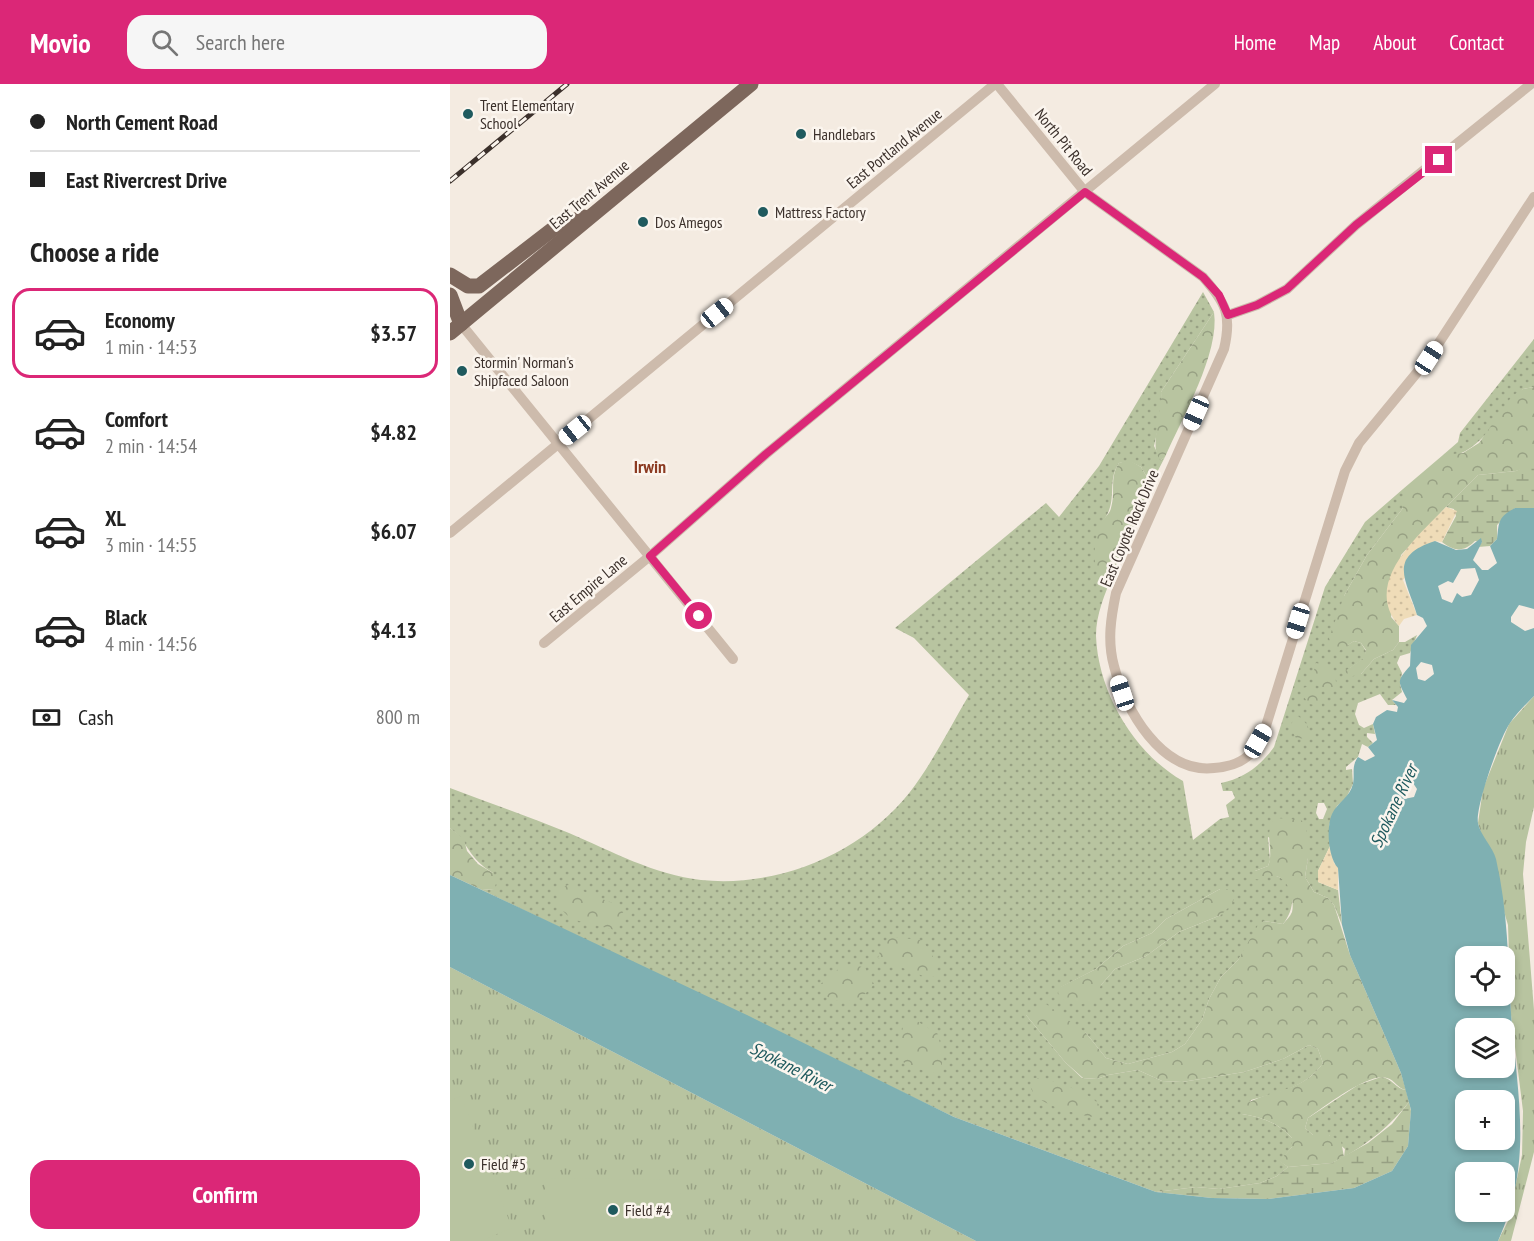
<!DOCTYPE html>
<html lang="en">
<head>
<meta charset="utf-8">
<style>
	body { margin:0; font-family:"PT Sans Narrow",sans-serif; background:#f6f6f6; color:#222; height:100vh; display:flex; flex-direction:column; font-size:22px; white-space:nowrap }
	* { box-sizing:border-box; margin:0 }
	p { font-size:20px; color:#767676 }
	.icon { flex:none; width:33px; height:33px; fill:none; stroke:currentColor; stroke-width:2; stroke-linecap:round; stroke-linejoin:round }
	.map { position:relative; flex:1; overflow:hidden }
	.drawer { display:flex; flex-direction:column; background:#fff; width:450px }
	.drawer>* { flex:none }
	.top-card { display:grid; align-content:center; height:132px; padding:0 30px; background:#fff }
	.controls { position:absolute; left:1005px; top:862px; display:grid; gap:12px }
	.controls a { display:grid; place-items:center; width:60px; height:60px; border-radius:12px; background:#fff; box-shadow:0 3px 9px #0003; font-size:30px }
	.end { position:absolute; width:27px; height:27px; margin:-14px; border:8px solid #db2777; background:#fff; box-shadow:0 0 0 3px #fff }
	.from { border-radius:50% }
	.car { position:absolute; width:18px; height:36px; margin:-18px -9px; border-radius:8px; box-shadow:0 0 4px 2px #0007; background:linear-gradient(#fff 24%,#345 0 40%,#fff 0 76%,#345 0 86%,#fff 0) }
	.top-card b { display:flex; align-items:center; gap:21px; height:57px; font-size:22px }
	.top-card b+b { border-top:2px solid #e0e0e0 }
	.top-card i { width:15px; height:15px; background:#222 }
	ul { padding:0; list-style:none }
	li { display:flex; align-items:center; gap:18px; height:90px; margin:0 12px 9px; padding:0 18px; border:3px solid transparent; border-radius:18px }
	li div { flex:1 }
	li b { display:block; font-size:22px }
	li em { font-style:normal; font-weight:700 }
	li.current { border-color:#db2777 }
	li>.icon { width:54px; height:54px; stroke-width:1.5 }
	h2 { padding:0 30px; font-size:27px; line-height:72px }
	.pay { display:flex; align-items:center; gap:15px; height:66px; padding:0 30px; font-size:22px }
	.pay p { margin-inline-start:auto }
	.cta { display:flex; gap:12px; margin-top:auto; padding:12px 30px }
	.cta a { flex:1; height:69px; border-radius:18px; background:#db2777; color:#fff; font-size:24px; font-weight:700; line-height:69px; text-align:center }
	header { display:flex; align-items:center; gap:36px; box-sizing:border-box; height:84px; padding:0 30px; background:#db2777; color:#fff }
	header strong { font-size:28px }
	nav { display:flex; gap:33px; margin-inline-start:auto; font-size:21px }
	.search { width:420px; height:54px; background:#f6f6f6; display:flex; align-items:center; gap:15px; box-sizing:border-box; padding:0 21px; border-radius:18px; color:#767676; font-size:22px }
	main { display:flex; flex:1; min-height:0 }
	.map>svg:first-child { display:block }
	.grass { fill:url(#grass-dots); fill-rule:evenodd }
	.forest { fill:url(#forest-crowns) }
	.wetland { fill:url(#wetland-marsh) }
	.sand { fill:url(#sand-dots) }
	.park { fill:url(#park-tufts) }
	.pitch { fill:#b8c4a0 }
	.water { fill:#7fb0b2; fill-rule:evenodd }
	.lines { fill:none; stroke-linecap:round; stroke-linejoin:round }
	.minor { stroke:#cdbbac; stroke-width:10 }
	.primary { stroke:#7d675c; stroke-width:15 }
	.rail-casing { stroke:#3b302b; stroke-width:5 }
	.rail { stroke:#fbf5ee; stroke-width:3; stroke-dasharray:9; stroke-linecap:butt }
	.route { stroke:#db2777; stroke-width:8 }
	.poi-dot { fill:#1f5a5e; stroke:#fbf5ee; stroke-width:2 }
	.labels { text-anchor:middle; stroke-width:5; stroke-linejoin:round; paint-order:stroke }
	.poi-label { font-size:16px; fill:#3b302b; stroke:#fbf5ee; text-anchor:start }
	.street-label { font-size:16px; fill:#3b302b; stroke:#fbf5ee }
	.neighbourhood-label { font-size:18px; font-weight:bold; fill:#8c3b22; stroke:#fbf5ee }
	.water-label { font-size:18px; font-style:italic; fill:#1f5a5e; stroke:#fbf5ee }
</style>
</head>
<body>
<header>
<strong>Movio</strong>
<div class="search"><svg class="icon" aria-label="search" viewBox="0 0 24 24"><circle cx="10" cy="10" r="6"/><path d="M15 15l6 6"/></svg>Search here</div>
<nav><a>Home</a><a>Map</a><a>About</a><a>Contact</a></nav>
</header>
<main>
<section class="drawer">
<div class="top-card">
<b><i class="from"></i>North Cement Road</b>
<b><i></i>East Rivercrest Drive</b>
</div>
<h2>Choose a ride</h2>
<ul>
<li class="current"><svg class="icon" aria-label="car" viewBox="0 0 24 24"><path d="M5 17H2v-5l4-1 3-4h7l3 4 3 1v5h-3M9 17h6M6 11h13"/><circle cx="7" cy="17" r="2"/><circle cx="17" cy="17" r="2"/></svg><div><b>Economy</b><p>1 min · 14:53</p></div><em>$3.57</em></li>
<li><svg class="icon" aria-label="car" viewBox="0 0 24 24"><path d="M5 17H2v-5l4-1 3-4h7l3 4 3 1v5h-3M9 17h6M6 11h13"/><circle cx="7" cy="17" r="2"/><circle cx="17" cy="17" r="2"/></svg><div><b>Comfort</b><p>2 min · 14:54</p></div><em>$4.82</em></li>
<li><svg class="icon" aria-label="car" viewBox="0 0 24 24"><path d="M5 17H2v-5l4-1 3-4h7l3 4 3 1v5h-3M9 17h6M6 11h13"/><circle cx="7" cy="17" r="2"/><circle cx="17" cy="17" r="2"/></svg><div><b>XL</b><p>3 min · 14:55</p></div><em>$6.07</em></li>
<li><svg class="icon" aria-label="car" viewBox="0 0 24 24"><path d="M5 17H2v-5l4-1 3-4h7l3 4 3 1v5h-3M9 17h6M6 11h13"/><circle cx="7" cy="17" r="2"/><circle cx="17" cy="17" r="2"/></svg><div><b>Black</b><p>4 min · 14:56</p></div><em>$4.13</em></li>
</ul>
<div class="pay"><svg class="icon" aria-label="cash" viewBox="0 0 24 24"><path d="M3 7h18v10H3z"/><circle cx="12" cy="12" r="2"/></svg>Cash<p>800 m</p></div>
<div class="cta"><a>Confirm</a></div>
</section>
<div class="map">
<svg width="1084" height="1157" viewBox="0 0 1084 1157">
	<defs>
		<pattern id="grass-dots" width="8" height="8" patternUnits="userSpaceOnUse" patternTransform="scale(1.5)"><rect width="8" height="8" fill="#b8c4a0"/><path d="M2 2h.1M6 6h.1" fill="none" stroke="#97a083" stroke-width="1.8" stroke-linecap="round"/></pattern>
		<pattern id="forest-crowns" width="20" height="18" patternUnits="userSpaceOnUse" patternTransform="scale(1.5)"><rect width="20" height="18" fill="#b8c4a0"/><path d="M2 6a3 3 0 1 1 6 0M12 15a3 3 0 1 1 6 0" fill="none" stroke="#97a083"/></pattern>
		<pattern id="wetland-marsh" width="20" height="14" patternUnits="userSpaceOnUse" patternTransform="scale(1.5)"><rect width="20" height="14" fill="#b8c4a0"/><path d="M1 5h8M5 5V1M11 12h8M15 12V8" fill="none" stroke="#97a083"/></pattern>
		<pattern id="sand-dots" width="8" height="8" patternUnits="userSpaceOnUse" patternTransform="scale(1.5)"><rect width="8" height="8" fill="#efdcb8"/><path d="M2 2h.1M6 6h.1" fill="none" stroke="#cebd9e" stroke-width="1.8" stroke-linecap="round"/></pattern>
		<pattern id="park-tufts" width="24" height="20" patternUnits="userSpaceOnUse" patternTransform="scale(1.5)"><rect width="24" height="20" fill="#b8c4a0"/><path d="M3 7l-1-3M5 7V3M7 7l1-3M15 17l-1-3M17 17v-4M19 17l1-3" fill="none" stroke="#97a083"/></pattern>
	</defs>
	<rect width="100%" height="100%" fill="#f4ebe1"/>
	<!-- grass -->
	<g class="grass">
		<path d="M753,208L764,228L711,308L713,322L704,362L711,376L715,373L701,400L691,383L679,377L669,379C656,398 669,416 653,437L656,496L663,490C655,510 646,530 646,552C648,609 685,670 733,697L743,756L770,735L779,733L776,721L785,714L782,707H773L771,699C795,694 810,682 824,663L875,503L915,438L953,405V424L917,471L894,512L896,562L904,557L911,559L916,567L915,574L900,584L911,590L924,575L943,566L949,558H955L967,551L960,569L950,572L947,579L952,589L950,600L952,608L942,616L946,621H938L930,610L908,619L905,630L909,641L914,644L923,640L925,650L917,649V653L923,659L918,663L912,660L908,673L896,683V686L902,685L903,700L896,714L887,722L879,741L880,762L868,787V798L888,806L892,841L884,821L878,814L864,808L855,793L858,774L818,753L820,776L818,782L805,787C812,789 822,790 829,793C848,802 844,827 833,840L814,837L788,876L771,893L759,915L752,936L735,960L722,968L678,980L656,974L636,949L576,931L615,978L632,994L647,995L658,991L688,986L712,997L732,998L794,988L833,975L859,961L868,965L873,979C855,1004 830,1008 801,1016L792,1030C812,1033 828,1039 842,1054V1063L830,1077L838,1083L827,1092L810,1099L769,1105L746,1103L706,1108L504,1033L32,806L44,805L43,789C17,773 20,760 0,744V704C40,719 80,733 119,749C161,767 205,791 251,796C329,804 412,769 460,708C483,678 500,643 519,611L464,554L445,544L596,419L609,433L649,382ZM868,719H874L877,725L873,735H869L866,729ZM770,805L771,831L729,848L696,872L665,885L651,901L611,903L646,885L673,862L702,849L716,835Z"/>
		<path d="M1084,255V303L1073,305C1056,325 1023,379 993,371L1008,358L1010,349Z"/>
		<path d="M931,993C942,994 946,1005 956,1006L959,1018C940,1042 920,1058 894,1073L895,1065L879,1051H863L855,1044L858,1034L908,1001Z"/>
	</g>
	<!-- forest -->
	<g class="forest">
		<path d="M764,228C770,269 732,334 715,373L711,376C698,365 713,327 711,308Z"/>
		<polygon points="1084,303 1084,381 1066,387 1028,391 996,423 951,471 941,533 949,542 949,558 943,566 924,575 911,590 899,593 895,587 914,574 916,566 911,559 904,557 889,567 882,564 879,554 894,512 917,471 953,424 953,405 993,371 1013,369 1029,359 1062,312 1073,305"/>
		<path d="M679,376L691,383L701,400L663,490L656,496L648,492C642,475 644,452 653,436C656,432 660,429 661,424C666,407 659,394 669,379Z"/>
		<path d="M866,579C878,581 890,593 885,606L879,608L865,600L862,594Z"/>
		<polygon points="857,603 868,612 872,622 859,620 851,609 852,604"/>
		<path d="M848,632C857,639 861,644 859,655L846,654L840,643L844,634Z"/>
		<path d="M826,734L851,736L856,742L858,774L855,793L864,808L878,814L884,821L900,871L951,989L956,1006C948,1005 945,996 937,994C919,988 874,1023 858,1034L855,1044L863,1051H879L891,1057L894,1073L882,1079L838,1083L829,1077L842,1063V1054C828,1039 812,1033 792,1030L789,1024C819,1004 850,1011 873,979L868,965L859,961L833,975L794,988L732,998L712,997L688,986L658,991L647,995L633,994L615,978L576,931L596,920L636,949L656,974L678,980L722,968L735,960L752,936L759,915L771,893L788,876L808,841L814,837L833,840C836,836 840,833 842,828C845,816 838,792 824,792C817,792 812,797 805,795L803,791L805,787L818,782C825,765 812,748 826,734Z"/>
		<polygon points="0,744 14,755 17,767 28,780 43,789 47,797 44,805 32,806 0,791"/>
		<polygon points="118,801 162,819 173,828 174,836 165,846 121,835 109,823 109,805"/>
		<polygon points="770,805 781,805 785,812 782,820 771,831 729,848 696,872 665,885 651,901 645,915 632,920 616,919 608,909 610,903 646,885 673,862 702,849 716,835"/>
		<path d="M442,853L471,856C480,866 489,878 485,892L478,894L428,874L432,860Z"/>
		<path d="M402,880L415,884L424,900C410,921 382,924 367,903L392,882Z"/>
		<path d="M457,931L488,950L493,975L490,988L482,989L455,981C446,965 451,948 457,931Z"/>
		<path d="M584,994C601,995 641,1008 650,1022L648,1031L640,1033C622,1027 584,1022 580,1001Z"/>
	</g>
	<!-- wetland -->
	<g class="wetland">
		<path d="M1078,381H1084V424H1065L1047,441V455L1040,462L1028,463L1032,458L1025,457C1014,468 1005,468 992,458L1006,432L1004,425L996,423L1028,391L1066,387Z"/>
		<polygon points="959,1018 961,1027 958,1062 942,1087 904,1104 818,1115 762,1114 706,1108 746,1103 769,1105 810,1099 827,1092 838,1083 882,1079 918,1059 942,1040"/>
	</g>
	<!-- sand -->
	<g class="sand">
		<path d="M996,423L1007,427L992,458L985,457L953,496L967,531L954,535L949,542C912,499 967,453 996,423Z"/>
		<polygon points="880,762 884,779 888,783 888,806 868,798 868,787"/>
	</g>
	<!-- park -->
	<g class="park">
		<polygon points="1084,612 1084,723 1076,758 1073,790 1084,926 1084,1068 1061,1157 1048,1157 1058,1137 1072,1071 1073,1027 1061,931 1058,841 1028,739 1033,705 1059,640"/>
		<polygon points="0,883 526,1157 0,1157"/>
	</g>
	<!-- pitch -->
	<g class="pitch">
		<polygon points="11,1012 62,1144 30,1157 0,1157 0,1017"/>
		<polygon points="95,1094 231,1096 230,1157 96,1157"/>
	</g>
	<!-- water -->
	<path class="water" d="M1065,424H1084V525L1069,521L1061,533V538L1075,547L1084,544V612C1076,620 1066,630 1060,639C1050,653 1025,723 1028,739C1030,751 1043,763 1046,775C1058,827 1058,877 1061,929C1067,1012 1084,1077 1048,1157H526L0,883V791L299,932L504,1033L706,1108L762,1114L818,1115L904,1104L942,1087L958,1062L961,1026L951,989L900,871L892,841L888,784C878,773 876,743 882,730C887,719 900,713 903,700C905,689 901,683 908,673L915,677L925,672L918,663L927,656L923,640L926,633L937,626L947,628L948,623L942,616L954,619L957,615C948,597 946,598 960,582L961,561L977,542L973,534L967,531C957,497 936,473 985,457L1006,466L1017,465L1031,454L1032,458L1023,476L1032,486H1038L1047,479L1040,462L1047,455C1049,438 1048,433 1065,424ZM1025,484L1029,496L1021,511L1012,513L1007,509L1002,519L992,515L988,502L998,497L1003,499L1011,485ZM971,578L982,581L984,590L975,597L968,595L966,584ZM956,696H961L967,705L964,713L954,715L947,705ZM1016,873H1054V912H1016ZM1016,945H1054V984H1016ZM1016,1017H1054V1056H1016ZM1016,1089H1054V1128H1016Z"/>
	<g class="lines">
		<!-- minor -->
		<g class="minor">
			<path d="M547,0L635,108L753,193C776,219 782,231 774,265L666,509C661,533 657,557 664,582C675,626 712,690 764,684C777,683 792,679 801,669C807,662 811,652 815,645L895,387L909,359L979,274L1084,113"/>
			<polyline points="778,231 807,221 837,205 906,141 1081,0"/>
			<polyline points="11,240 283,575"/>
			<polyline points="0,449 545,0"/>
			<polyline points="94,559 200,472 316,370 765,0"/>
		</g>
		<!-- primary -->
		<g class="primary">
			<polyline points="0,191 18,202 29,202 107,142 134,133"/>
			<polyline points="0,211 11,240"/>
			<polyline points="0,249 301,0"/>
		</g>
		<!-- rail casing -->
		<g class="rail-casing">
			<polyline id="rail" points="0,97 117,0"/>
		</g>
		<!-- rail -->
		<use href="#rail" class="rail"/>
	</g>
	<g class="lines">
		<!-- route -->
		<polyline class="route" points="249,532 200,472 316,370 635,108 753,193 769,211 778,231 807,221 837,205 906,141 989,76"/>
	</g>
	<!-- markers -->
	<g class="poi-dot">
		<circle cx="18" cy="30" r="6"/>
		<circle cx="351" cy="50" r="6"/>
		<circle cx="313" cy="128" r="6"/>
		<circle cx="193" cy="138" r="6"/>
		<circle cx="12" cy="287" r="6"/>
		<circle cx="19" cy="1080" r="6"/>
		<circle cx="163" cy="1126" r="6"/>
	</g>
	<g class="labels">
		<!-- poi labels -->
		<g class="poi-label">
			<text x="30" y="27">Trent Elementary<tspan x="30" dy="18">School</tspan></text>
			<text x="363" y="56">Handlebars</text>
			<text x="325" y="134">Mattress Factory</text>
			<text x="205" y="144">Dos Amegos</text>
			<text x="24" y="284">Stormin' Norman's<tspan x="24" dy="18">Shipfaced Saloon</tspan></text>
			<text x="31" y="1086">Field #5</text>
			<text x="175" y="1132">Field #4</text>
		</g>
		<!-- street labels -->
		<g class="street-label">
			<text transform="translate(614 58) rotate(51)" y="6">North Pit Road</text>
			<text transform="translate(444 64) rotate(-39)" y="6">East Portland Avenue</text>
			<text transform="translate(139 110) rotate(-40)" y="6">East Trent Avenue</text>
			<text transform="translate(679 444) rotate(-67)" y="6">East Coyote Rock Drive</text>
			<text transform="translate(138 504) rotate(-40)" y="6">East Empire Lane</text>
		</g>
		<!-- neighbourhood labels -->
		<g class="neighbourhood-label">
			<text x="200" y="389">Irwin</text>
		</g>
		<!-- water labels -->
		<g class="water-label">
			<text transform="translate(944 722) rotate(-65)" y="6">Spokane River</text>
			<text transform="translate(341 983) rotate(27)" y="6">Spokane River</text>
		</g>
	</g>
</svg>
<div class="controls">
<a><svg class="icon" aria-label="locate" viewBox="0 0 24 24"><circle cx="12" cy="12" r="6"/><path d="M12 2v4M12 18v4M2 12h4M18 12h4"/></svg></a>
<a><svg class="icon" aria-label="layers" viewBox="0 0 24 24"><path d="M12 4l9 5-9 5-9-5zM3 14l9 5 9-5"/></svg></a>
<a>+</a>
<a>−</a>
</div>
<i class="end from" style="left:249px;top:532px"></i>
<i class="end" style="left:989px;top:76px"></i>
<i class="car" style="left:267px;top:229px;rotate:51deg"></i>
<i class="car" style="left:979px;top:274px;rotate:33deg"></i>
<i class="car" style="left:746px;top:329px;rotate:204deg"></i>
<i class="car" style="left:125px;top:346px;rotate:231deg"></i>
<i class="car" style="left:848px;top:537px;rotate:197deg"></i>
<i class="car" style="left:672px;top:609px;rotate:342deg"></i>
<i class="car" style="left:808px;top:657px;rotate:30deg"></i>
</div>
</main>
</body>
</html>
